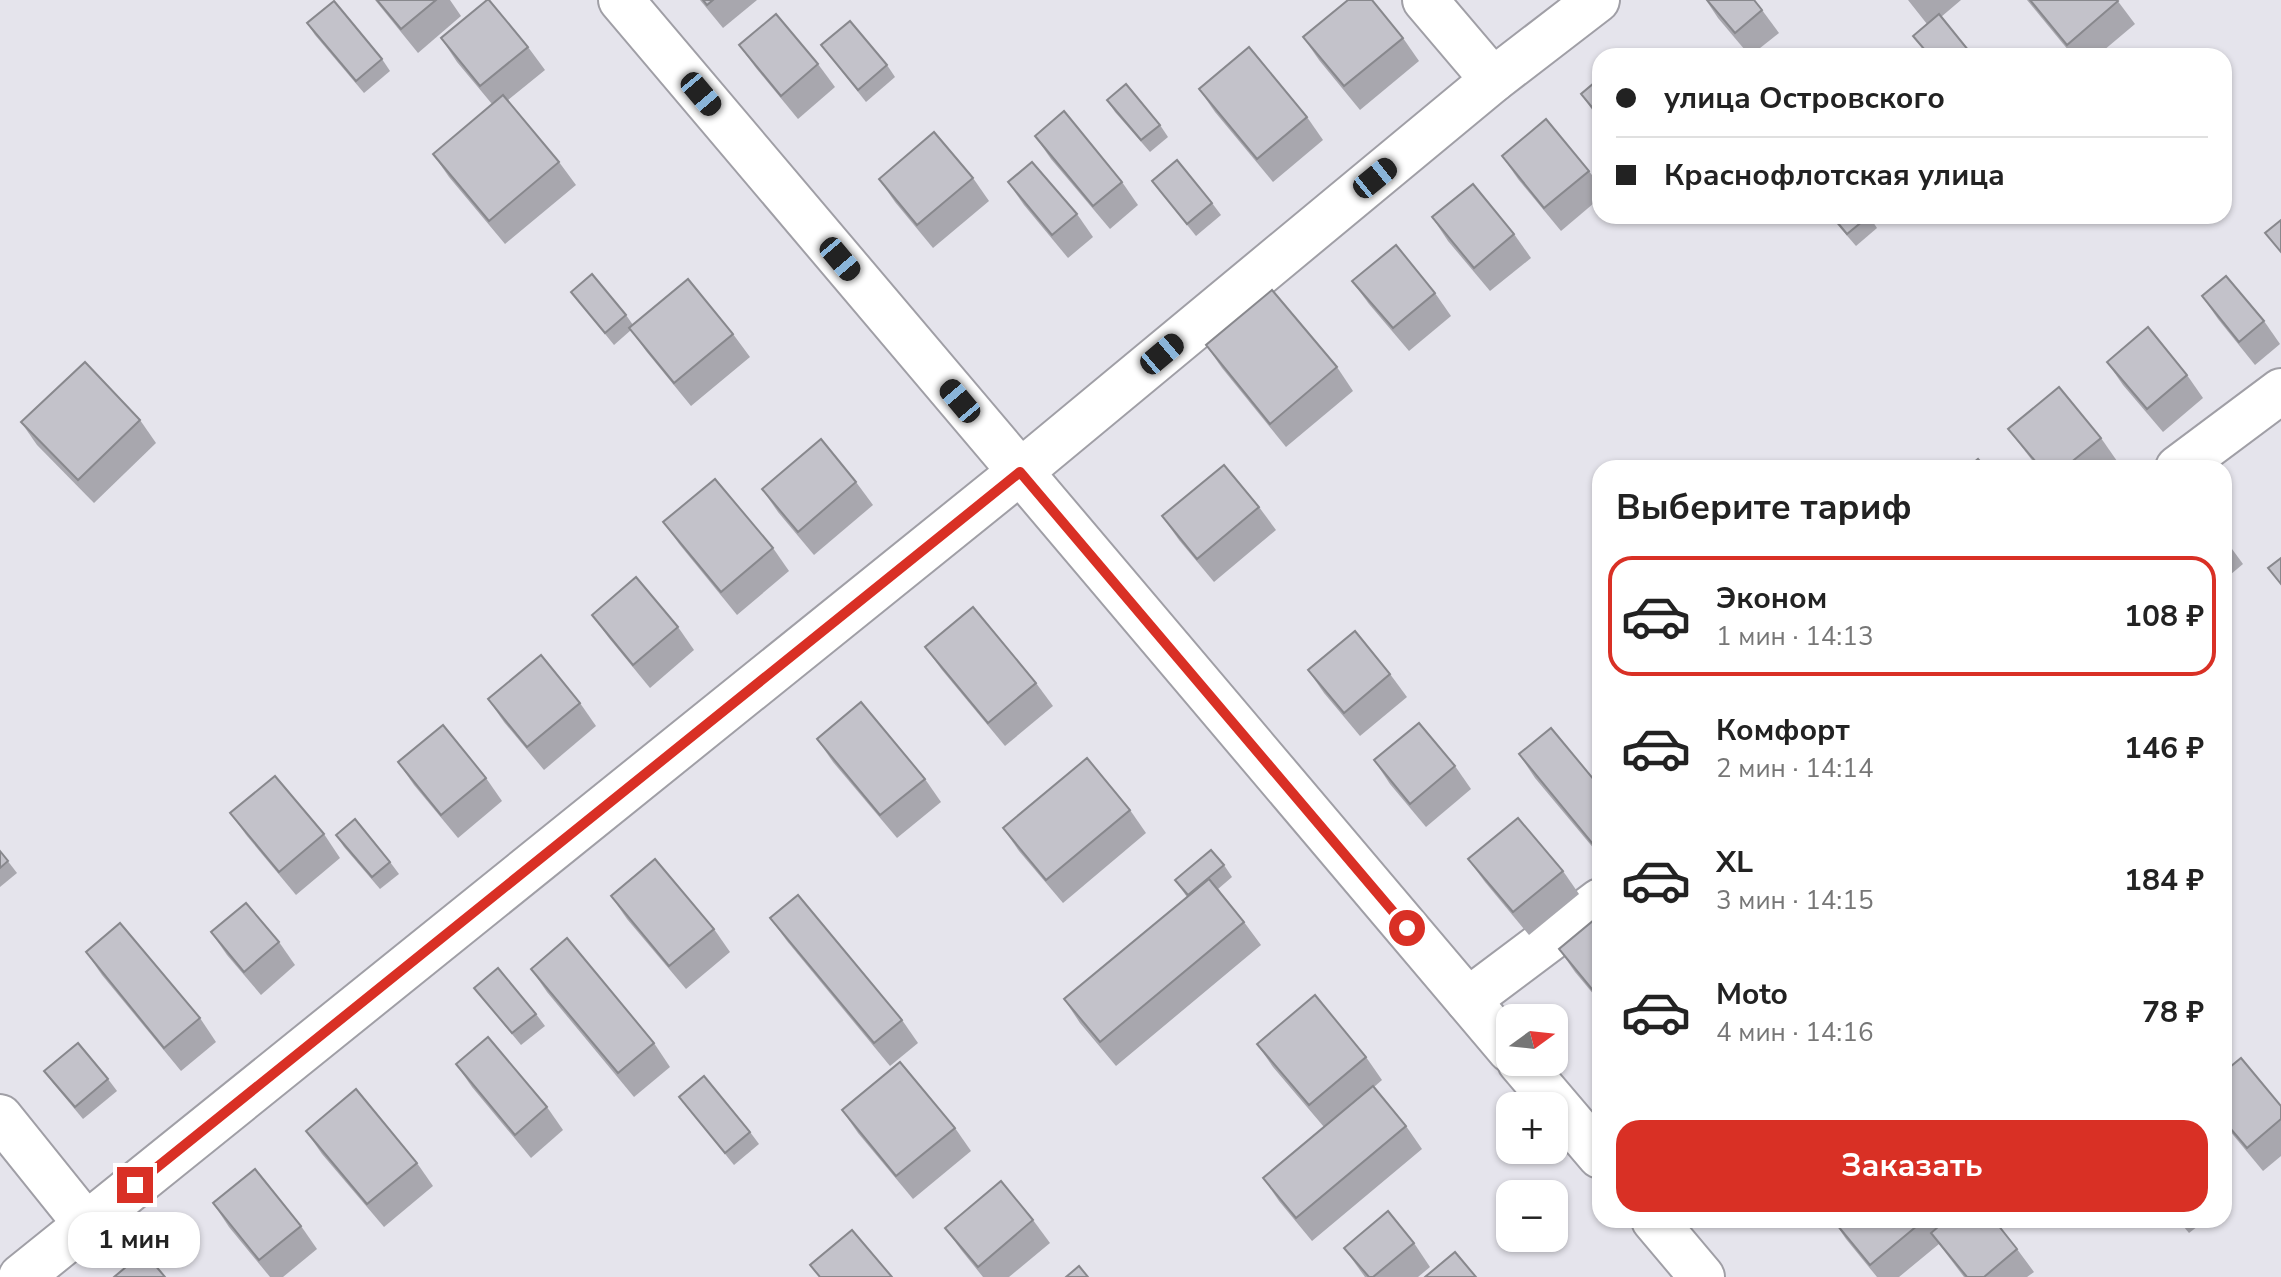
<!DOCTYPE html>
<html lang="ru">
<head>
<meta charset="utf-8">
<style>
	body { margin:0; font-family:"Nunito Sans",sans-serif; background:#f6f6f6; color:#222; height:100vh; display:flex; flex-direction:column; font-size:30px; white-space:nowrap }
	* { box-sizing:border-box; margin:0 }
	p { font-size:26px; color:#767676 }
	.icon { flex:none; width:44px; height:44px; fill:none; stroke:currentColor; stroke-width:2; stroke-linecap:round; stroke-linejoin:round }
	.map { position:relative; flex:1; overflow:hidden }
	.drawer { position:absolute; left:1592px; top:460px; width:640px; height:768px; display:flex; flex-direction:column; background:#fff; border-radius:24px; box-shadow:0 2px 6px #0004 }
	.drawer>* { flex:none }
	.banner { position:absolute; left:1592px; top:48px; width:640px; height:176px; border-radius:24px; box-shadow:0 2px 6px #0004; display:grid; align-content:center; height:176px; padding:0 24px; background:#fff }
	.needle { width:52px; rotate:75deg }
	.tools { position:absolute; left:1496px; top:1004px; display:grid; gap:16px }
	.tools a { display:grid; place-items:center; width:72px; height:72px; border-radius:16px; background:#fff; box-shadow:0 2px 6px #0004; font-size:40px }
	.end { position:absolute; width:36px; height:36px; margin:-18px; border:10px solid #d93025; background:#fff; box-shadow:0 0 0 4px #fff }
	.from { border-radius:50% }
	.bubble { position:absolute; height:56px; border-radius:24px; background:#fff; box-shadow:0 2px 6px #0004; font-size:26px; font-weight:700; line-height:56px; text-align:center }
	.car { position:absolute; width:24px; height:48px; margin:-24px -12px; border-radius:10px; box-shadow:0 0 6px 2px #0007; background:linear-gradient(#222 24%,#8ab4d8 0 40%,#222 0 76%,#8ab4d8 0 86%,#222 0) }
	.banner b { display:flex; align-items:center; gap:28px; height:76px; font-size:30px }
	.banner b+b { border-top:2px solid #e0e0e0 }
	.banner i { width:20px; height:20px; background:#222 }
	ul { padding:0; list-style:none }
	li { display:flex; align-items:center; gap:24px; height:120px; margin:0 16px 12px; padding:0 8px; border:4px solid transparent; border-radius:24px }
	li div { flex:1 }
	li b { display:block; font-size:30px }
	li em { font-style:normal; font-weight:700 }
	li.on { border-color:#d93025 }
	li>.icon { width:72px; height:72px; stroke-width:1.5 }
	h2 { padding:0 24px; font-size:36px; line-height:96px }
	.button { display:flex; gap:16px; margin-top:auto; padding:16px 24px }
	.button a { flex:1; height:92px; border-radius:24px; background:#d93025; color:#fff; font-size:32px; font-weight:700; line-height:92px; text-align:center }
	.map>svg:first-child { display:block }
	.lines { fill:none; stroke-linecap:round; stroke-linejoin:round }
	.minor-casing { stroke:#a09fa6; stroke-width:48 }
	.minor { stroke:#fff; stroke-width:44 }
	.wall { fill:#a8a7ae }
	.building { fill:#c3c2ca; stroke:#88888d; stroke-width:2 }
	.route { stroke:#d93025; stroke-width:10 }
</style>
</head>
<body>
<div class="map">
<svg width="2281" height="1277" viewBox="0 0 2281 1277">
	<rect width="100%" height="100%" fill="#e5e4ec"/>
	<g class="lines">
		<!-- minor casing -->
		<g class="minor-casing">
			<g id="minor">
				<polyline points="621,0 1510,1050"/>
				<polyline points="1425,0 1493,80"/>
				<polyline points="2178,468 2281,391"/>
				<polyline points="1468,1000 1600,901"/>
				<polyline points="1520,1062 1600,1156"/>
				<polyline points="0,1117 86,1224"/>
				<polyline points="1654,1220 1702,1277"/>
				<polyline points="21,1277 1020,472 1493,80 1597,0"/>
			</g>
		</g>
		<!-- minor -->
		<use href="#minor" class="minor"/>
	</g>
	<!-- wall -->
	<g class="wall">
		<polygon points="375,0 450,0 461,16 418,53"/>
		<polygon points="700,0 757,0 723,28"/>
		<polygon points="1706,0 1762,10 1779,33 1750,56 1718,18"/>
		<polygon points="1908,0 1961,0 1941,17 1973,56 1929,56 1913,36 1927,24"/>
		<polygon points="2027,0 2117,0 2135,24 2097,56 2073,56"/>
		<polygon points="307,23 382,59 390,71 364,93 315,35"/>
		<polygon points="1303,37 1403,38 1419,61 1360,110 1319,60"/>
		<polygon points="441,38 528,47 545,70 508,100 559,162 576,185 505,244 449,177 433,154 492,104 457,62"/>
		<polygon points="739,45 818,64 835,87 798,119 756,68"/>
		<polygon points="821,45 887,65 895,77 866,102"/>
		<polygon points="1600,78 1600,121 1581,94"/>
		<polygon points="1199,89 1307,117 1323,140 1273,182 1215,112"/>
		<polygon points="1107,100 1160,125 1168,137 1150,152 1115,112"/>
		<polygon points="1035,136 1122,182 1138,205 1110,229 1051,159"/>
		<polygon points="1502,156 1589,171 1600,186 1600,198 1561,231 1518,179"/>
		<polygon points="973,178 989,201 933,248 895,202 879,179"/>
		<polygon points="1152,181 1212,203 1221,215 1196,236"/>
		<polygon points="1008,182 1077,214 1093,237 1068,258 1024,205"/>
		<polygon points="1830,216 1869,216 1877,228 1856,246"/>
		<polygon points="1432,217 1514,234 1531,258 1490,291 1448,241"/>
		<polygon points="1352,281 1435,293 1451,316 1409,351 1369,304"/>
		<polygon points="571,292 626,315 633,325 733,334 750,357 691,406 646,351 631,330 614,345"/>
		<polygon points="2202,296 2264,321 2280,344 2255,365 2218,319"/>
		<polygon points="1206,345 1337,367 1353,391 1286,447 1222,368"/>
		<polygon points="2107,362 2187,375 2203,398 2163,432 2123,385"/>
		<polygon points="140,420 156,443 94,503 37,445 21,422"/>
		<polygon points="2008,429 2101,438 2117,461 2109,468 2038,468"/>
		<polygon points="856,482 873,505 814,555 778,512 762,489"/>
		<polygon points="1259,507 1276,530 1214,582 1179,540 1162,516"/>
		<polygon points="663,522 773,548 789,571 737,615 680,545"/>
		<polygon points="2224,538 2243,564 2224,580"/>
		<polygon points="592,615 678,627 694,650 650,688 609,638"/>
		<polygon points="925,647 1036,683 1053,706 1005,746 942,670"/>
		<polygon points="1308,670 1390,674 1407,697 1360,736 1324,693"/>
		<polygon points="488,699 580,703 596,726 544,770 504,722"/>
		<polygon points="817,739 925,779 941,802 897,838 833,762"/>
		<polygon points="1519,754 1600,787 1600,856 1535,778"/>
		<polygon points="1374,760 1455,766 1471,789 1426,827 1390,784"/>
		<polygon points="398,762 486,778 502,801 458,838 414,785"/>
		<polygon points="1130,810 1146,833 1063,903 1019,851 1003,828"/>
		<polygon points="230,813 324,834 340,858 296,895 247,836"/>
		<polygon points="336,835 390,862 399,874 380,889 344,847"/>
		<polygon points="0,851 17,873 0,887"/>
		<polygon points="1468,859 1563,871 1579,894 1529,935 1485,882"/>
		<polygon points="1224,865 1232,877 1218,889 1244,922 1261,945 1116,1066 1080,1023 1064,999 1187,897 1175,880"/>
		<polygon points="611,896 714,929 730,952 686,989 627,919"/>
		<polygon points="1600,915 1600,1002 1575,972 1559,949"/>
		<polygon points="770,918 902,1020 918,1043 890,1066 787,941"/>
		<polygon points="211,932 279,942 295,965 261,995 227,955"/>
		<polygon points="86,952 200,1018 216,1042 181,1071 102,975"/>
		<polygon points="531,969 654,1043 670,1067 634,1097 547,992"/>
		<polygon points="474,988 536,1014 545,1026 521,1045"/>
		<polygon points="1257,1044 1366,1057 1382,1080 1374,1087 1406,1126 1422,1149 1312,1241 1279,1201 1263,1178 1324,1127 1273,1067"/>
		<polygon points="456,1064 547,1107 563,1130 531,1158 472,1087"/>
		<polygon points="44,1071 108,1079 117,1091 83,1119 53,1083"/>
		<polygon points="2224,1072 2281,1106 2281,1156 2263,1171 2224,1124"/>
		<polygon points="679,1097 750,1132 759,1144 734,1165"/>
		<polygon points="842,1110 955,1128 971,1151 913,1199 858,1133"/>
		<polygon points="306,1131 417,1163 433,1186 384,1227 322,1154"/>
		<polygon points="213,1203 301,1226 317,1249 283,1277 270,1277 229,1227"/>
		<polygon points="1033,1220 1050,1243 1009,1277 983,1277 962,1251 945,1228"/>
		<polygon points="1833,1220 1934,1220 1939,1226 2017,1249 2034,1272 2027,1277 1964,1277 1939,1244 1899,1277 1877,1277 1846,1239"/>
		<polygon points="2178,1220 2206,1220 2189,1233"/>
		<polygon points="1414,1243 1430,1267 1418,1277 1365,1277 1344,1248"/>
	</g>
	<!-- building -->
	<g class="building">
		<polygon points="377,0 436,0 401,29"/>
		<polygon points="487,0 489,0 528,47 480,86 441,38"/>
		<polygon points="703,0 713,0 707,5"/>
		<polygon points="1348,0 1372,0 1403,38 1344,86 1303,37"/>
		<polygon points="1707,0 1754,0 1762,10 1735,33"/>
		<polygon points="2030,0 2117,0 2118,1 2067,45"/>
		<polygon points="334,1 382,59 356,81 307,23"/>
		<polygon points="776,14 818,64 781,96 739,45"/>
		<polygon points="1939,14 1973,56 1930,56 1913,36"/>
		<polygon points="850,21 887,65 858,90 821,45"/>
		<polygon points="1249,47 1307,117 1257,159 1199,89"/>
		<polygon points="1600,78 1600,117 1581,94"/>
		<polygon points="1126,84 1160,125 1141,140 1107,100"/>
		<polygon points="503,95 559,162 489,221 433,154"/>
		<polygon points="1064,111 1122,182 1093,206 1035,136"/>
		<polygon points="1546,119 1589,171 1544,208 1502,156"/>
		<polygon points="934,132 973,178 917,225 879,179"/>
		<polygon points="1177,160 1212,203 1187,224 1152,181"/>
		<polygon points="1032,162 1077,214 1052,235 1008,182"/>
		<polygon points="1473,184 1514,234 1474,268 1432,217"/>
		<polygon points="1832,216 1869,216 1847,234"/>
		<polygon points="2281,220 2281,252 2265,233"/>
		<polygon points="1396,245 1435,293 1393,328 1352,281"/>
		<polygon points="592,274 626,315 605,333 571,292"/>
		<polygon points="2226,276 2264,321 2239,342 2202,296"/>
		<polygon points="688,279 733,334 674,383 629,328"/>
		<polygon points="1272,290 1337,367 1270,424 1206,345"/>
		<polygon points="2148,327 2187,375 2147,409 2107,362"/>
		<polygon points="85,362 140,420 78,480 21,422"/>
		<polygon points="2059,387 2101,438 2064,468 2041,468 2008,429"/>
		<polygon points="821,439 856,482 798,532 762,489"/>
		<polygon points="1978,459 1986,468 1967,468"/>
		<polygon points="1224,465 1259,507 1197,559 1162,516"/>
		<polygon points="715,479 773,548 721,592 663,522"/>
		<polygon points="2281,558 2281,584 2268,568"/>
		<polygon points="636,577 678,627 633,665 592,615"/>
		<polygon points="973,607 1036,683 988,723 925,647"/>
		<polygon points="1355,631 1390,674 1344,713 1308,670"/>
		<polygon points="541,655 580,703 527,747 488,699"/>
		<polygon points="861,702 925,779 880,815 817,739"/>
		<polygon points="1419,723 1455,766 1410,804 1374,760"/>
		<polygon points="443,725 486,778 441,815 398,762"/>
		<polygon points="1551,728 1600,787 1600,837 1592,843 1519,754"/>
		<polygon points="1087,758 1130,810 1046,880 1003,828"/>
		<polygon points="275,776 324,834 279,872 230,813"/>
		<polygon points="1518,818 1563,871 1513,912 1468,859"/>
		<polygon points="355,819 390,862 372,877 336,835"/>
		<polygon points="1211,850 1224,865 1188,895 1175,880"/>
		<polygon points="0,851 8,861 0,868"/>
		<polygon points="655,859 714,929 669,966 611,896"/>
		<polygon points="1209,879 1244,922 1100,1042 1064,999"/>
		<polygon points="798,895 902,1020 874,1043 770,918"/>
		<polygon points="246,903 279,942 244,972 211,932"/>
		<polygon points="1600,915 1600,999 1559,949"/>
		<polygon points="120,923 200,1018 164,1048 86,952"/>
		<polygon points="567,938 654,1043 618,1073 531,969"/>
		<polygon points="498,968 536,1014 512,1033 474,988"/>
		<polygon points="1315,995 1366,1057 1309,1105 1257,1044"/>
		<polygon points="488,1037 547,1107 515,1135 456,1064"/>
		<polygon points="78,1043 108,1079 75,1107 44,1071"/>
		<polygon points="2241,1058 2281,1106 2281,1119 2247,1148 2224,1121 2224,1072"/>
		<polygon points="900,1062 955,1128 896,1176 842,1110"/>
		<polygon points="704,1076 750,1132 725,1153 679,1097"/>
		<polygon points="1373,1086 1406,1126 1296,1218 1263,1178"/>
		<polygon points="356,1089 417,1163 367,1204 306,1131"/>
		<polygon points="255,1169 301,1226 259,1260 213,1203"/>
		<polygon points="1001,1181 1033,1220 978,1267 945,1228"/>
		<polygon points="1388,1211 1414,1243 1373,1277 1369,1277 1344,1248"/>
		<polygon points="1833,1220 1924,1220 1870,1265"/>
		<polygon points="1946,1220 1994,1220 2017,1249 1984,1277 1967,1277 1931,1233"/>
		<polygon points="852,1230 892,1277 820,1277 810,1265"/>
		<polygon points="144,1252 165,1277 114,1277"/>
		<polygon points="1455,1252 1476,1277 1425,1277"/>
		<polygon points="1079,1266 1088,1277 1066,1277"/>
	</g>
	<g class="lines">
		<!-- route -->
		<polyline class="route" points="135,1185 1020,472 1407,928"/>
	</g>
</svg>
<div class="tools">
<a><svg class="needle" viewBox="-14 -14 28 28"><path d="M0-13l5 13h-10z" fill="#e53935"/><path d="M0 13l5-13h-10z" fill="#767676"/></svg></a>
<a>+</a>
<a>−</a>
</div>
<i class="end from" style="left:1407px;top:928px"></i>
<i class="end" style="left:135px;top:1185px"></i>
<div class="bubble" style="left:68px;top:1212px;width:132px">1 мин</div>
<i class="car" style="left:701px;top:94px;rotate:140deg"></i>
<i class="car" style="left:1375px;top:178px;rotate:51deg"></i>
<i class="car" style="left:840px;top:259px;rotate:140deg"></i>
<i class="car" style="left:1162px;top:354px;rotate:50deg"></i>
<i class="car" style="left:960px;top:401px;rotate:320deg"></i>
<div class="banner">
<b><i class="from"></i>улица Островского</b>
<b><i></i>Краснофлотская улица</b>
</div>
<section class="drawer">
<h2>Выберите тариф</h2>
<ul>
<li class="on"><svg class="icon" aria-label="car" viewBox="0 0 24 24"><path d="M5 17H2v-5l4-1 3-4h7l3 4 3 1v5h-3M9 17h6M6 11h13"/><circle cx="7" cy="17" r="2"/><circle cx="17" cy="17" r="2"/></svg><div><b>Эконом</b><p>1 мин · 14:13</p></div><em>108 ₽</em></li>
<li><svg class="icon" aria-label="car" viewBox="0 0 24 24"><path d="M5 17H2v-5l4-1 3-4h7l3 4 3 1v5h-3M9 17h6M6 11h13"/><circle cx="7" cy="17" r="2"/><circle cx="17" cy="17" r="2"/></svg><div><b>Комфорт</b><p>2 мин · 14:14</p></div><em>146 ₽</em></li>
<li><svg class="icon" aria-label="car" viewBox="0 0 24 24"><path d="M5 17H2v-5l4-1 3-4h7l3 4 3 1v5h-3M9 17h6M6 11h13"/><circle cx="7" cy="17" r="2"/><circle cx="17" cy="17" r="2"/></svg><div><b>XL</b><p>3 мин · 14:15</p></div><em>184 ₽</em></li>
<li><svg class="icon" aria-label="car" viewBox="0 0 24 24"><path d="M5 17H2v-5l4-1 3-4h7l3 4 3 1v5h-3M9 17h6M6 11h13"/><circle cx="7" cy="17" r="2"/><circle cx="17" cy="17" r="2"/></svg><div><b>Moto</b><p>4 мин · 14:16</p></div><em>78 ₽</em></li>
</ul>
<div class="button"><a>Заказать</a></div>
</section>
</div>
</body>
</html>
